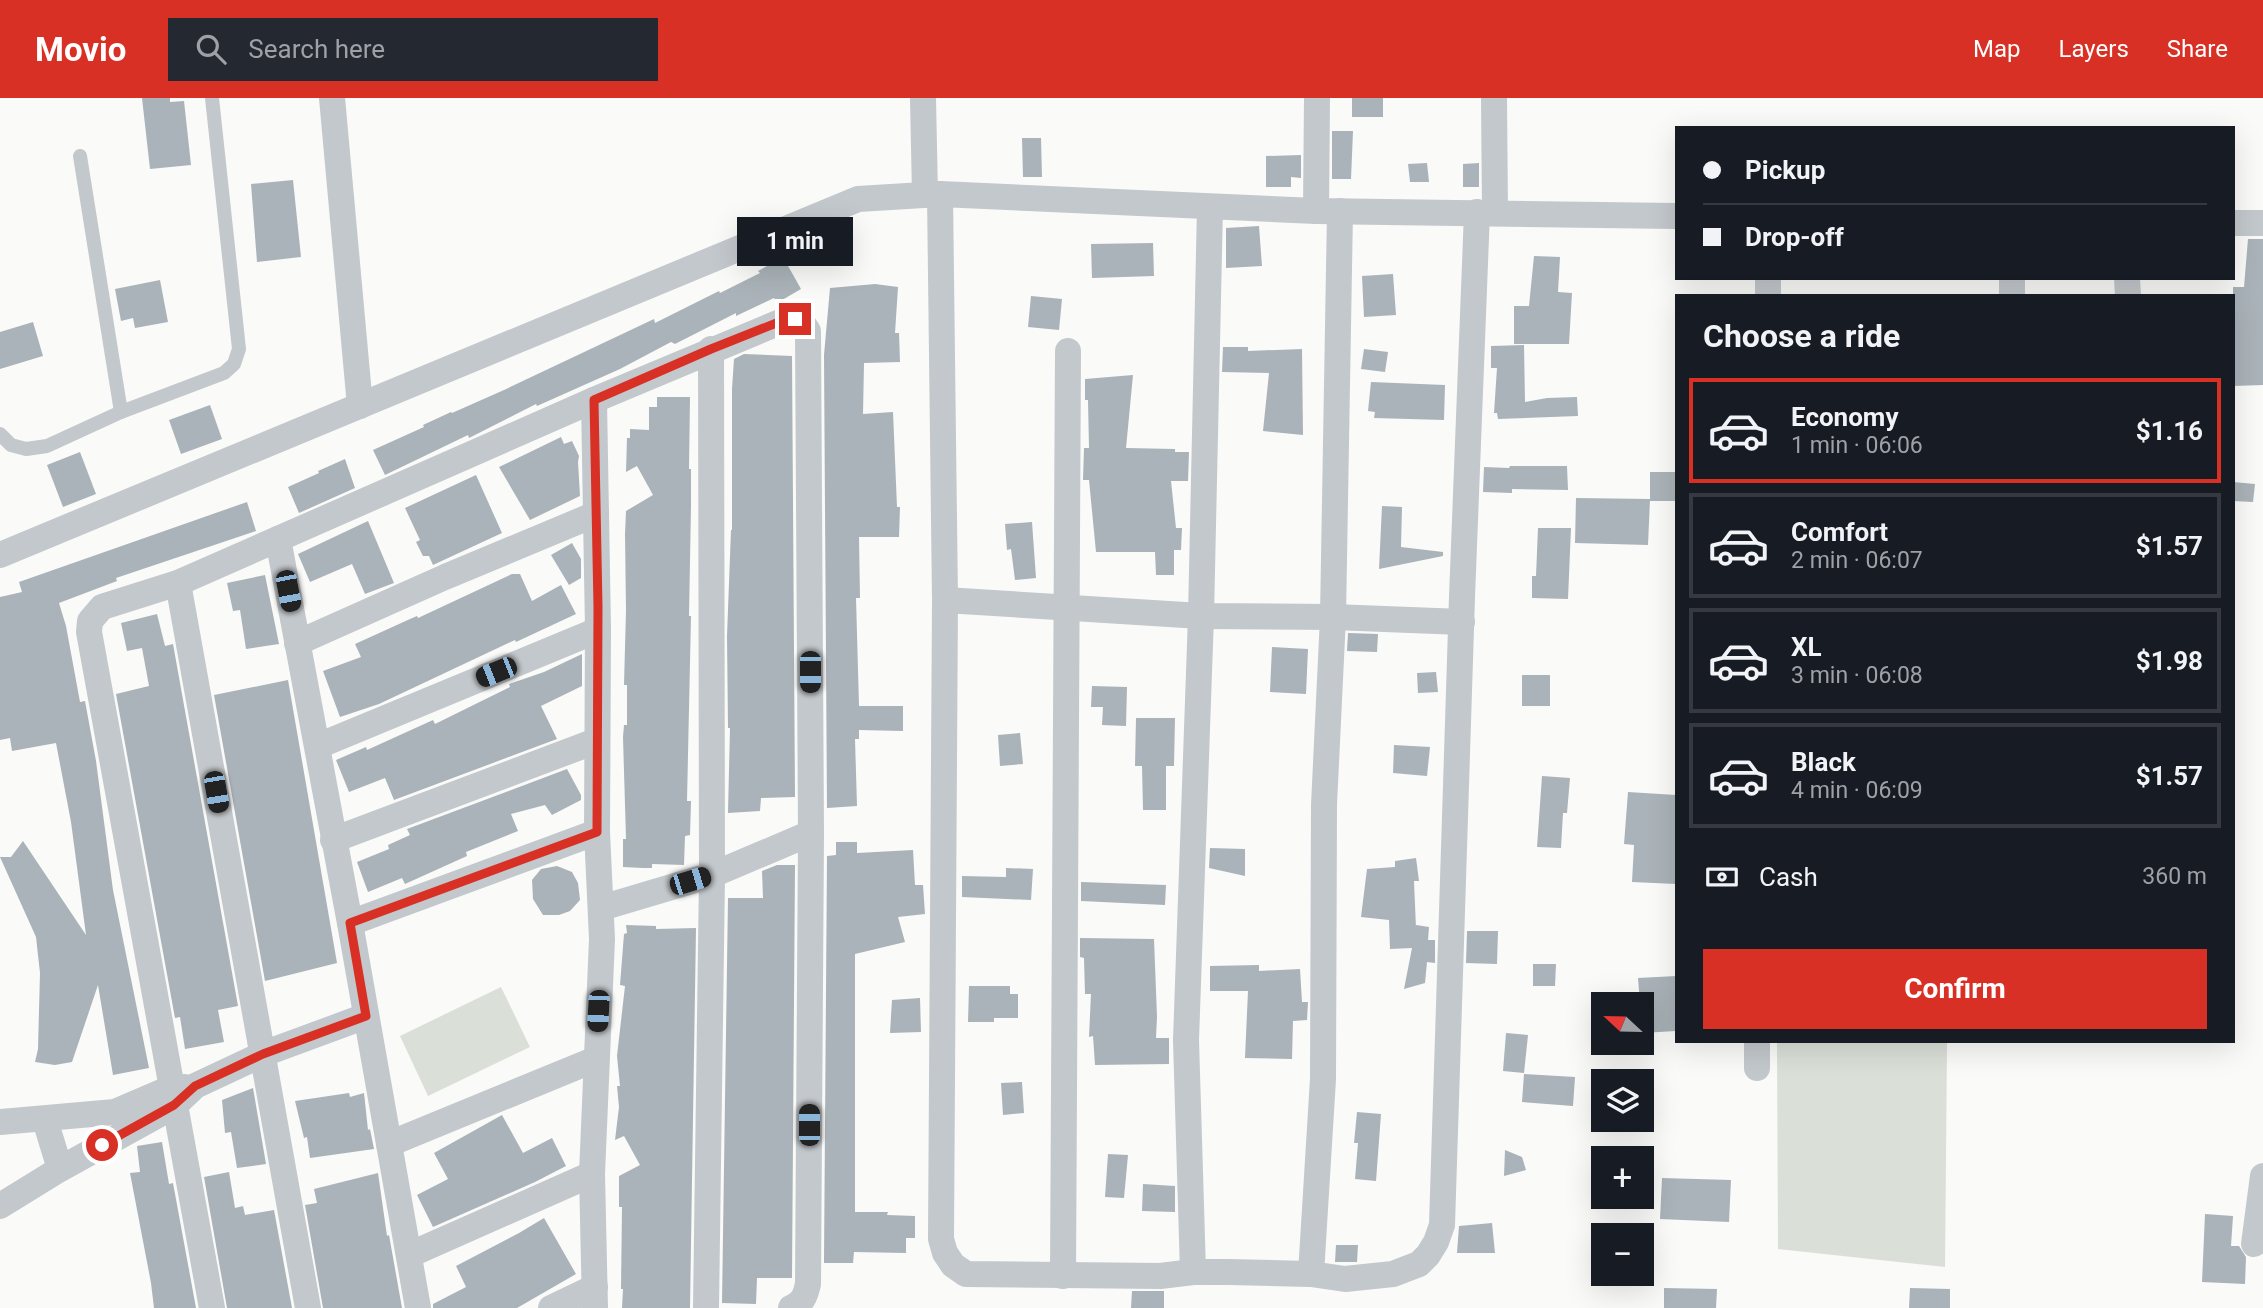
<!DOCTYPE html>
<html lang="en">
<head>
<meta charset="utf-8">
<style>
	body { margin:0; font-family:Roboto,sans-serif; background:#242831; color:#f1f3f6; height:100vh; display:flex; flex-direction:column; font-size:26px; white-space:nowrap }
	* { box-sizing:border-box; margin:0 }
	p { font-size:23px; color:#9ea1a6 }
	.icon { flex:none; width:38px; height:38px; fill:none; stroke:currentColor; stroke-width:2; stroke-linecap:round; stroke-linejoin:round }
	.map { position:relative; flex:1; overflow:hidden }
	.side { position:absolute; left:1675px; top:196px; width:560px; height:749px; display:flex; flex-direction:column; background:#171b24; border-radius:0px; box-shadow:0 7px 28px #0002 }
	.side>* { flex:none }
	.top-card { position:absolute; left:1675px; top:28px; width:560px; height:154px; border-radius:0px; box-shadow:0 7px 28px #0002; display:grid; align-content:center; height:154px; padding:0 28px; background:#171b24 }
	.needle { width:46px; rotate:292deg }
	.buttons { position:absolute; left:1591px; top:894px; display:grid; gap:14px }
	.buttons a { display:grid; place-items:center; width:63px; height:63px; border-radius:0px; background:#171b24; box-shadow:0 7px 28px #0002; font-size:35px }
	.end { position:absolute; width:32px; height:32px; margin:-16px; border:9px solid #d93025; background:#fff; box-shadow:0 0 0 4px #fff }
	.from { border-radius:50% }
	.bubble { position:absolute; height:49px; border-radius:0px; background:#171b24; box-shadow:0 7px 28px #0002; font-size:23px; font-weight:700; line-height:49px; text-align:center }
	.car { position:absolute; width:21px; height:42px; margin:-21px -10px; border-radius:9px; box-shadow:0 0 5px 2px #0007; background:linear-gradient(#222 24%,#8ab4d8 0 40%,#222 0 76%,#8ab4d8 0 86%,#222 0) }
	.top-card b { display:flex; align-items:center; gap:24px; height:66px; font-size:26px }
	.top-card b+b { border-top:2px solid #363941 }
	.top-card i { width:18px; height:18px; background:#f1f3f6 }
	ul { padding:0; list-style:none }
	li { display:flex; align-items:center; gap:21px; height:105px; margin:0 14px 10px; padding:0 14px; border:4px solid #363941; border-radius:0px }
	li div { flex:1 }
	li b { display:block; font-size:26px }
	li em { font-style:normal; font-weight:700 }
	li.on { border-color:#d93025 }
	li>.icon { width:63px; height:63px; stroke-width:1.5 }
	h2 { padding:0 28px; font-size:32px; line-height:84px }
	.pay { display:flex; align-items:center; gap:18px; height:77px; padding:0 28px; font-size:26px }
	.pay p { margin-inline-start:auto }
	.primary-button { display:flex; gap:14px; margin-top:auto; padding:14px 28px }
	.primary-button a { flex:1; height:80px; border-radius:0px; background:#d93025; color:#fff; font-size:28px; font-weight:700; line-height:80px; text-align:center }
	header { display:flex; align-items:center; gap:42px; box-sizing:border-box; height:98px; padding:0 35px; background:#d93025; color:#fff }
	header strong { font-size:33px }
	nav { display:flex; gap:38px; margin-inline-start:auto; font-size:24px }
	.search { width:490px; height:63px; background:#242831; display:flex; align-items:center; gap:18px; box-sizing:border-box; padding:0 24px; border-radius:0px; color:#9ea1a6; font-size:26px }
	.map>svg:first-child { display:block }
	.green { fill:#dadfd7 }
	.building { fill:#aab3b9 }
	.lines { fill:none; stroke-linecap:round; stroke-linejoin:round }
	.lane { stroke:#c3c8cc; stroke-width:14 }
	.street { stroke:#c3c8cc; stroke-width:26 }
	.route { stroke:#d93025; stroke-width:9 }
</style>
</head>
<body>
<header>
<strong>Movio</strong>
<div class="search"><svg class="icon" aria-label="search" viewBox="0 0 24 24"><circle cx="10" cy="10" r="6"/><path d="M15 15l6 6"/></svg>Search here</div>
<nav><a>Map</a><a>Layers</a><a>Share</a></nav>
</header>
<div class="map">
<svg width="2263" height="1210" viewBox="0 0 2263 1210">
	<rect width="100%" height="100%" fill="#fafaf8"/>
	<!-- green -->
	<g class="green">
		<polygon points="501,889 530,949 428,998 400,938"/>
		<polygon points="1777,943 1947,943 1945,1169 1778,1151"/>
	</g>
	<!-- building -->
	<g class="building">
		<polygon points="142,0 170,0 170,4 184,3 191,67 150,71"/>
		<rect x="1352" y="0" width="31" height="19"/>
		<polygon points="1332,33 1353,33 1351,81 1332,81"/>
		<polygon points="1022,40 1041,40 1042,79 1023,79"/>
		<polygon points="1301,57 1301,80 1291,79 1291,89 1266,89 1266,58"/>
		<polygon points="1427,65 1429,84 1410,84 1408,66"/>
		<polygon points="1479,65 1479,89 1463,89 1463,66"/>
		<polygon points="293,82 301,159 257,164 251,86"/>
		<polygon points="1259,128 1262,168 1226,170 1226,130"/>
		<polygon points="2248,141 2263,141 2263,287 2233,288 2233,189 2244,189"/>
		<polygon points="1153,145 1154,178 1092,180 1091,146"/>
		<polygon points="1534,158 1560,159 1558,194 1572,195 1569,246 1514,246 1514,208 1529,208"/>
		<polygon points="783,159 801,191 777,205 774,200 736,218 736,215 675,246 671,244 620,271 537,308 536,306 469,340 468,337 385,377 373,352 424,329 423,327 451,314 452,315 504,292 654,221 655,225 719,193 720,195 760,175 758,173"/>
		<polygon points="1393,176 1396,217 1364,219 1362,178"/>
		<polygon points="160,182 168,224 135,230 133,220 121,223 115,191"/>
		<polygon points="875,186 898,189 895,235 899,235 900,264 864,265 863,316 893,314 897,409 900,409 899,439 859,439 860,500 856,500 859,608 903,608 903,633 859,632 859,641 855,641 857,708 827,710 824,257 830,190"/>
		<polygon points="1031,198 1062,201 1059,232 1028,229"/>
		<polygon points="33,224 43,258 0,271 0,234"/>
		<polygon points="1524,247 1525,304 1547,300 1577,299 1578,318 1498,321 1497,315 1494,315 1497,270 1491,270 1491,248"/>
		<polygon points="1223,249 1248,249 1248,253 1302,251 1303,337 1263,333 1269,275 1222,274"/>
		<polygon points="1364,251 1388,254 1385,274 1361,271"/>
		<polygon points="744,256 792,258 795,699 761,700 760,713 728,715 730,630 728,630 727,538 731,432 732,432 732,291 734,261"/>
		<polygon points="1133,277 1126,350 1175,351 1175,354 1189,354 1188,383 1171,383 1176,430 1182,430 1181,452 1174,452 1174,477 1156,477 1155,454 1096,454 1089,382 1083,382 1084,350 1089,350 1088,302 1085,302 1085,281"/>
		<polygon points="1371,284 1445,287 1444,322 1374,320 1375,314 1368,313"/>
		<polygon points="657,299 690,299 689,371 691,371 691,408 689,518 691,518 687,703 691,703 690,737 685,738 684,767 652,766 652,770 643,770 623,769 623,741 626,741 623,639 624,627 627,627 627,587 624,587 626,512 625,436 626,413 653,397 637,368 626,374 627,340 630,340 630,331 649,332 649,309 657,309"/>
		<polygon points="210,307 222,341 181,356 169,322"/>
		<polygon points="561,339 564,346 572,343 579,358 578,364 580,398 530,422 499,369"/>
		<polygon points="80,354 96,396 63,409 47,367"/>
		<polygon points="345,361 355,390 299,415 288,389 319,375 318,373"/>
		<polygon points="1510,368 1567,368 1568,392 1512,391 1512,395 1483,394 1484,369 1509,370"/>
		<rect x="1650" y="374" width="26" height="29"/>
		<polygon points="476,377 502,435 433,467 429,458 423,458 416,444 420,442 405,410"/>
		<polygon points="2233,384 2255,386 2253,404 2233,403"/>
		<polygon points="1576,400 1650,401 1648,447 1575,445"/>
		<polygon points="247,404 256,433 116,480 117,483 59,505 66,528 80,604 85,603 96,663 113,792 149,970 113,977 98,887 72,964 55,967 35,964 38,951 40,875 36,839 0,759 11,759 23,743 86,837 71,724 56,645 12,653 10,640 0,642 0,499 22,494 19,484"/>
		<polygon points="1382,408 1402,409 1401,449 1443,454 1443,458 1379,471"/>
		<polygon points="368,423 394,485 365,496 352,466 310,484 298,456"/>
		<polygon points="1032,424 1036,480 1015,482 1011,451 1007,452 1005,426"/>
		<polygon points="1538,430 1571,430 1568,501 1532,500 1532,478 1536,478"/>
		<polygon points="572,445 581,461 581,480 569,487 551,457"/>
		<polygon points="512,476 520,476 532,503 561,487 576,516 516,544 515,542 379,606 340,619 323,573 361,559 355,546 410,521 417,518 418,520"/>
		<polygon points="265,477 279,546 246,551 240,512 233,513 227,485"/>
		<polygon points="157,516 165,548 173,546 238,908 218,912 224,944 185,951 180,919 175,920 116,596 149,588 142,550 127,553 121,525"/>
		<polygon points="1348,535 1378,536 1377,554 1347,553"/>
		<polygon points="1272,549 1308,551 1306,596 1270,594"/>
		<polygon points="582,556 582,588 541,608 557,641 394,702 385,680 349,694 336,662 366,649 367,652 433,622 435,626 510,589 509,586 544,574"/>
		<polygon points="1436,574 1438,594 1418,595 1417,575"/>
		<rect x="1522" y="577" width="28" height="31"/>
		<polygon points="288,582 337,865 265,883 214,597"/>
		<polygon points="1092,588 1127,589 1126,628 1102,627 1103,609 1091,609"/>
		<polygon points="1136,620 1175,620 1174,668 1166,668 1166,712 1143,712 1142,668 1135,668"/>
		<polygon points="1020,635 1023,666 1000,668 998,637"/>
		<polygon points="1394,647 1430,649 1427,678 1393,675"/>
		<polygon points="567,671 581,697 581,702 552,717 545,707 511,716 518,733 466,754 467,758 405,786 402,780 368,794 357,764 389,751 388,747 410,737 407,731"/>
		<polygon points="1542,678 1570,680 1567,715 1563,715 1561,750 1537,749"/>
		<polygon points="1628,694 1676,697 1676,786 1632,784 1634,747 1624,746"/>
		<polygon points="836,744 857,744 857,755 913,752 915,787 923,787 925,816 898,819 905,844 855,856 855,1114 888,1114 887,1117 915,1118 915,1140 906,1140 906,1155 854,1154 853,1165 824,1165 827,758 836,757"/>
		<polygon points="1210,750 1245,751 1245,778 1209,770"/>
		<polygon points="1416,760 1419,783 1414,783 1416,830 1416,827 1429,829 1428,842 1435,842 1435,865 1427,864 1425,885 1404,891 1412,850 1390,851 1389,822 1361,819 1367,771 1395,769 1395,763"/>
		<polygon points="777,767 795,767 792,1180 757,1180 756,1206 722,1205 728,800 763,800 762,773"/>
		<polygon points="557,768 572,774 578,785 580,802 570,813 559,817 543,817 533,801 532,782 541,771"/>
		<polygon points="1006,770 1033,771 1031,802 962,799 962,778 1006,779"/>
		<polygon points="1081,784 1166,787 1165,807 1081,803"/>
		<polygon points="626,827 656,828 656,831 696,830 690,1210 622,1210 623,1191 621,1191 622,1109 619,1109 619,1078 640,1067 624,1038 615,1042 619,1009 617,988 620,988 617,958 625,888 620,887 624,836 627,835"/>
		<polygon points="1467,833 1498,833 1497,866 1466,865"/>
		<polygon points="1080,840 1154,841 1157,919 1156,940 1169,940 1169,966 1095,967 1093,938 1089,939 1091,896 1085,896 1084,860 1080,859"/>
		<polygon points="1533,866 1556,866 1555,888 1533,888"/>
		<polygon points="1259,867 1259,873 1300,871 1302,904 1308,904 1307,922 1293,923 1292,961 1245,960 1248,893 1210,893 1210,868"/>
		<polygon points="1676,878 1676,933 1642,935 1642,906 1640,906 1638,880"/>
		<polygon points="969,888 1010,888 1010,896 1018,896 1018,920 994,920 994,924 968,924"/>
		<polygon points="920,900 921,934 890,935 892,902"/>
		<polygon points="1506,935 1528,937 1524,975 1503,973"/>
		<polygon points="1524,976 1575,979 1573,1008 1522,1004"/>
		<polygon points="1022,984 1024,1015 1003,1017 1001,985"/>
		<polygon points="253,990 266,1066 237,1070 231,1034 225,1035 222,1002"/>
		<polygon points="349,995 350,999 364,995 368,1032 370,1031 374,1051 310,1060 307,1039 304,1040 295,1003"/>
		<polygon points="1357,1014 1381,1016 1376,1083 1355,1081 1358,1045 1354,1045"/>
		<polygon points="502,1017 523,1055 552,1040 566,1068 535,1084 433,1129 417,1097 448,1081 434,1055"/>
		<polygon points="162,1044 169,1086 173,1085 196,1210 154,1210 151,1185 130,1075 140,1074 137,1048"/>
		<polygon points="1505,1052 1522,1059 1526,1072 1504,1078"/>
		<polygon points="1108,1056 1128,1057 1124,1100 1105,1099"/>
		<polygon points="229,1074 235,1110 243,1108 245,1117 274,1112 292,1210 227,1210 204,1079"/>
		<polygon points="378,1075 387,1138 389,1137 402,1210 323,1210 305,1107 317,1105 314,1091"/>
		<polygon points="1662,1080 1731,1082 1729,1124 1660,1121"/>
		<polygon points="1143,1086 1175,1088 1175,1114 1142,1113"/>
		<polygon points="2205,1116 2233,1118 2231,1148 2239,1148 2246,1159 2245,1186 2202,1184"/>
		<polygon points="544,1120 576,1176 517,1210 433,1210 433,1206 466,1189 456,1168 519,1135"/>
		<polygon points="1492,1125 1495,1155 1457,1155 1459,1128"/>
		<polygon points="1336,1147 1358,1147 1357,1164 1335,1164"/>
		<polygon points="1664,1190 1717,1191 1716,1210 1664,1210"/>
		<polygon points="1910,1190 1950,1191 1950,1210 1909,1210"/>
		<polygon points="1132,1193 1164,1193 1164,1210 1131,1210"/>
	</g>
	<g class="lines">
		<!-- lane -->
		<g class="lane">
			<polyline points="80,58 121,314"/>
			<polyline points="0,336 11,347 26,351 47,348 121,314 224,275 234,266 239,251 212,0"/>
		</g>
		<!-- street -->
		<g class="street">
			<polyline points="332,0 360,308"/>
			<polyline points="923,0 925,97"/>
			<polyline points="1494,0 1495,114"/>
			<polyline points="940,96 945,502 941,1141 945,1155 953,1167 966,1176 1160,1178 1193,1174 1228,1174 1311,1176 1345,1181 1393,1176 1419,1166 1428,1157 1436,1144 1442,1127 1462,499 1477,114"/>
			<polyline points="1316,113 1317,0"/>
			<polyline points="2233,125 2263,125"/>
			<polyline points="2012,180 2012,198"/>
			<polyline points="2127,180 2128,198"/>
			<polyline points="1768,198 1768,180"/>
			<polyline points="594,302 598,532 597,734 602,841 592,1076 595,1210"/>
			<polyline points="278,441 350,825 418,1210"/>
			<polyline points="0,457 858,101 940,96 1316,113 1676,118"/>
			<polyline points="178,485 308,1210"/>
			<polyline points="945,502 1201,518 1333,519 1462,524"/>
			<polyline points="297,545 445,479 596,416"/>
			<polyline points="318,648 598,532"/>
			<polyline points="333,742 596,643"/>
			<polyline points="601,810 712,777 811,735"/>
			<polyline points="350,825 597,734"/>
			<polyline points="1757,970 1757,943"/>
			<polyline points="45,1022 60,1071"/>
			<polyline points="0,1024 115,1014 171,990 185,989"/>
			<polyline points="389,1046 596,961"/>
			<polyline points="0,1108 60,1071 174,1008 195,988 263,956 366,918"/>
			<polyline points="2254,1146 2263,1078"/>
			<polyline points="409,1157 592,1076"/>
			<polyline points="1193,1174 1186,942 1201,518 1210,109"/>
			<polyline points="1311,1176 1323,981 1324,707 1333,519 1340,113"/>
			<path d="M1063,1178C1063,869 1068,561 1068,253"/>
			<path d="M212,1210L89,534L90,523L102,509L178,485L594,302L790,220L801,223L808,233L811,735L808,1186C805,1199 803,1204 791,1210"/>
			<polyline points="551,1210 595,1189"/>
			<polyline points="706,1210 712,777 711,251"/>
		</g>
	</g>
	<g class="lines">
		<!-- route -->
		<polyline class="route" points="102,1047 174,1007 195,988 263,956 366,918 350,825 597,734 598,509 594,302 711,251 789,220 795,221"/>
	</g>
</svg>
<div class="buttons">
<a><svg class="needle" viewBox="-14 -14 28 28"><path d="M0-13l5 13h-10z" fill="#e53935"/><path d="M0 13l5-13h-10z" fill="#9ea1a6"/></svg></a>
<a><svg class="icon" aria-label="layers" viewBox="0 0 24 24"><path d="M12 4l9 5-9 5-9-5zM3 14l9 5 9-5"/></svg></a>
<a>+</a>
<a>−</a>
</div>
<i class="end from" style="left:102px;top:1047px"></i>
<i class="end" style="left:795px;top:221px"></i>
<div class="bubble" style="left:737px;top:119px;width:116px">1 min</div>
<i class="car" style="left:288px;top:493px;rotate:169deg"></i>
<i class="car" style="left:496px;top:574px;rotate:248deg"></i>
<i class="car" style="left:810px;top:574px;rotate:180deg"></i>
<i class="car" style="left:216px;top:694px;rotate:170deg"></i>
<i class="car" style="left:690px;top:783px;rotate:73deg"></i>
<i class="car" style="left:598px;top:913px;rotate:183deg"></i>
<i class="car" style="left:809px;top:1027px;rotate:0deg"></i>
<div class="top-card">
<b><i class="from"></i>Pickup</b>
<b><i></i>Drop-off</b>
</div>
<section class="side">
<h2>Choose a ride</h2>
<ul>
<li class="on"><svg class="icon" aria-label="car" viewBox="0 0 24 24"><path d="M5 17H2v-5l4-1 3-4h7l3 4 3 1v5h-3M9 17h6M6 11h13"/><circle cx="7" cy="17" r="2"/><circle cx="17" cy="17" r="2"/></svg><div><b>Economy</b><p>1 min · 06:06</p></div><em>$1.16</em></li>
<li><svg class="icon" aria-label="car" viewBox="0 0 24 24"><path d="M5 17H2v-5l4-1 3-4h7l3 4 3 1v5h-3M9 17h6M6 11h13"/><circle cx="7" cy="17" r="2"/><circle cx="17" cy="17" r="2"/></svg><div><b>Comfort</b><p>2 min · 06:07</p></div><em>$1.57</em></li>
<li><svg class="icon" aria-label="car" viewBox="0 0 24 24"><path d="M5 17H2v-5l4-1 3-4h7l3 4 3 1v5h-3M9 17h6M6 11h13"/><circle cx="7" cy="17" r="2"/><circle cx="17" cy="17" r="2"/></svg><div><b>XL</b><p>3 min · 06:08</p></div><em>$1.98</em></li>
<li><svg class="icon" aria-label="car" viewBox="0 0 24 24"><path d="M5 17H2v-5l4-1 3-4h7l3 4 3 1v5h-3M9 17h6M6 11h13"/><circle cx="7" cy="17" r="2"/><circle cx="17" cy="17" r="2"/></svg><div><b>Black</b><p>4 min · 06:09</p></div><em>$1.57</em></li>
</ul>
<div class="pay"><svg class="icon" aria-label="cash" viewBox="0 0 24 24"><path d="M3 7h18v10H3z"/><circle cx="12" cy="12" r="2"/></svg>Cash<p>360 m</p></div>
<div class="primary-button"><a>Confirm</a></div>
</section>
</div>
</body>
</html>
